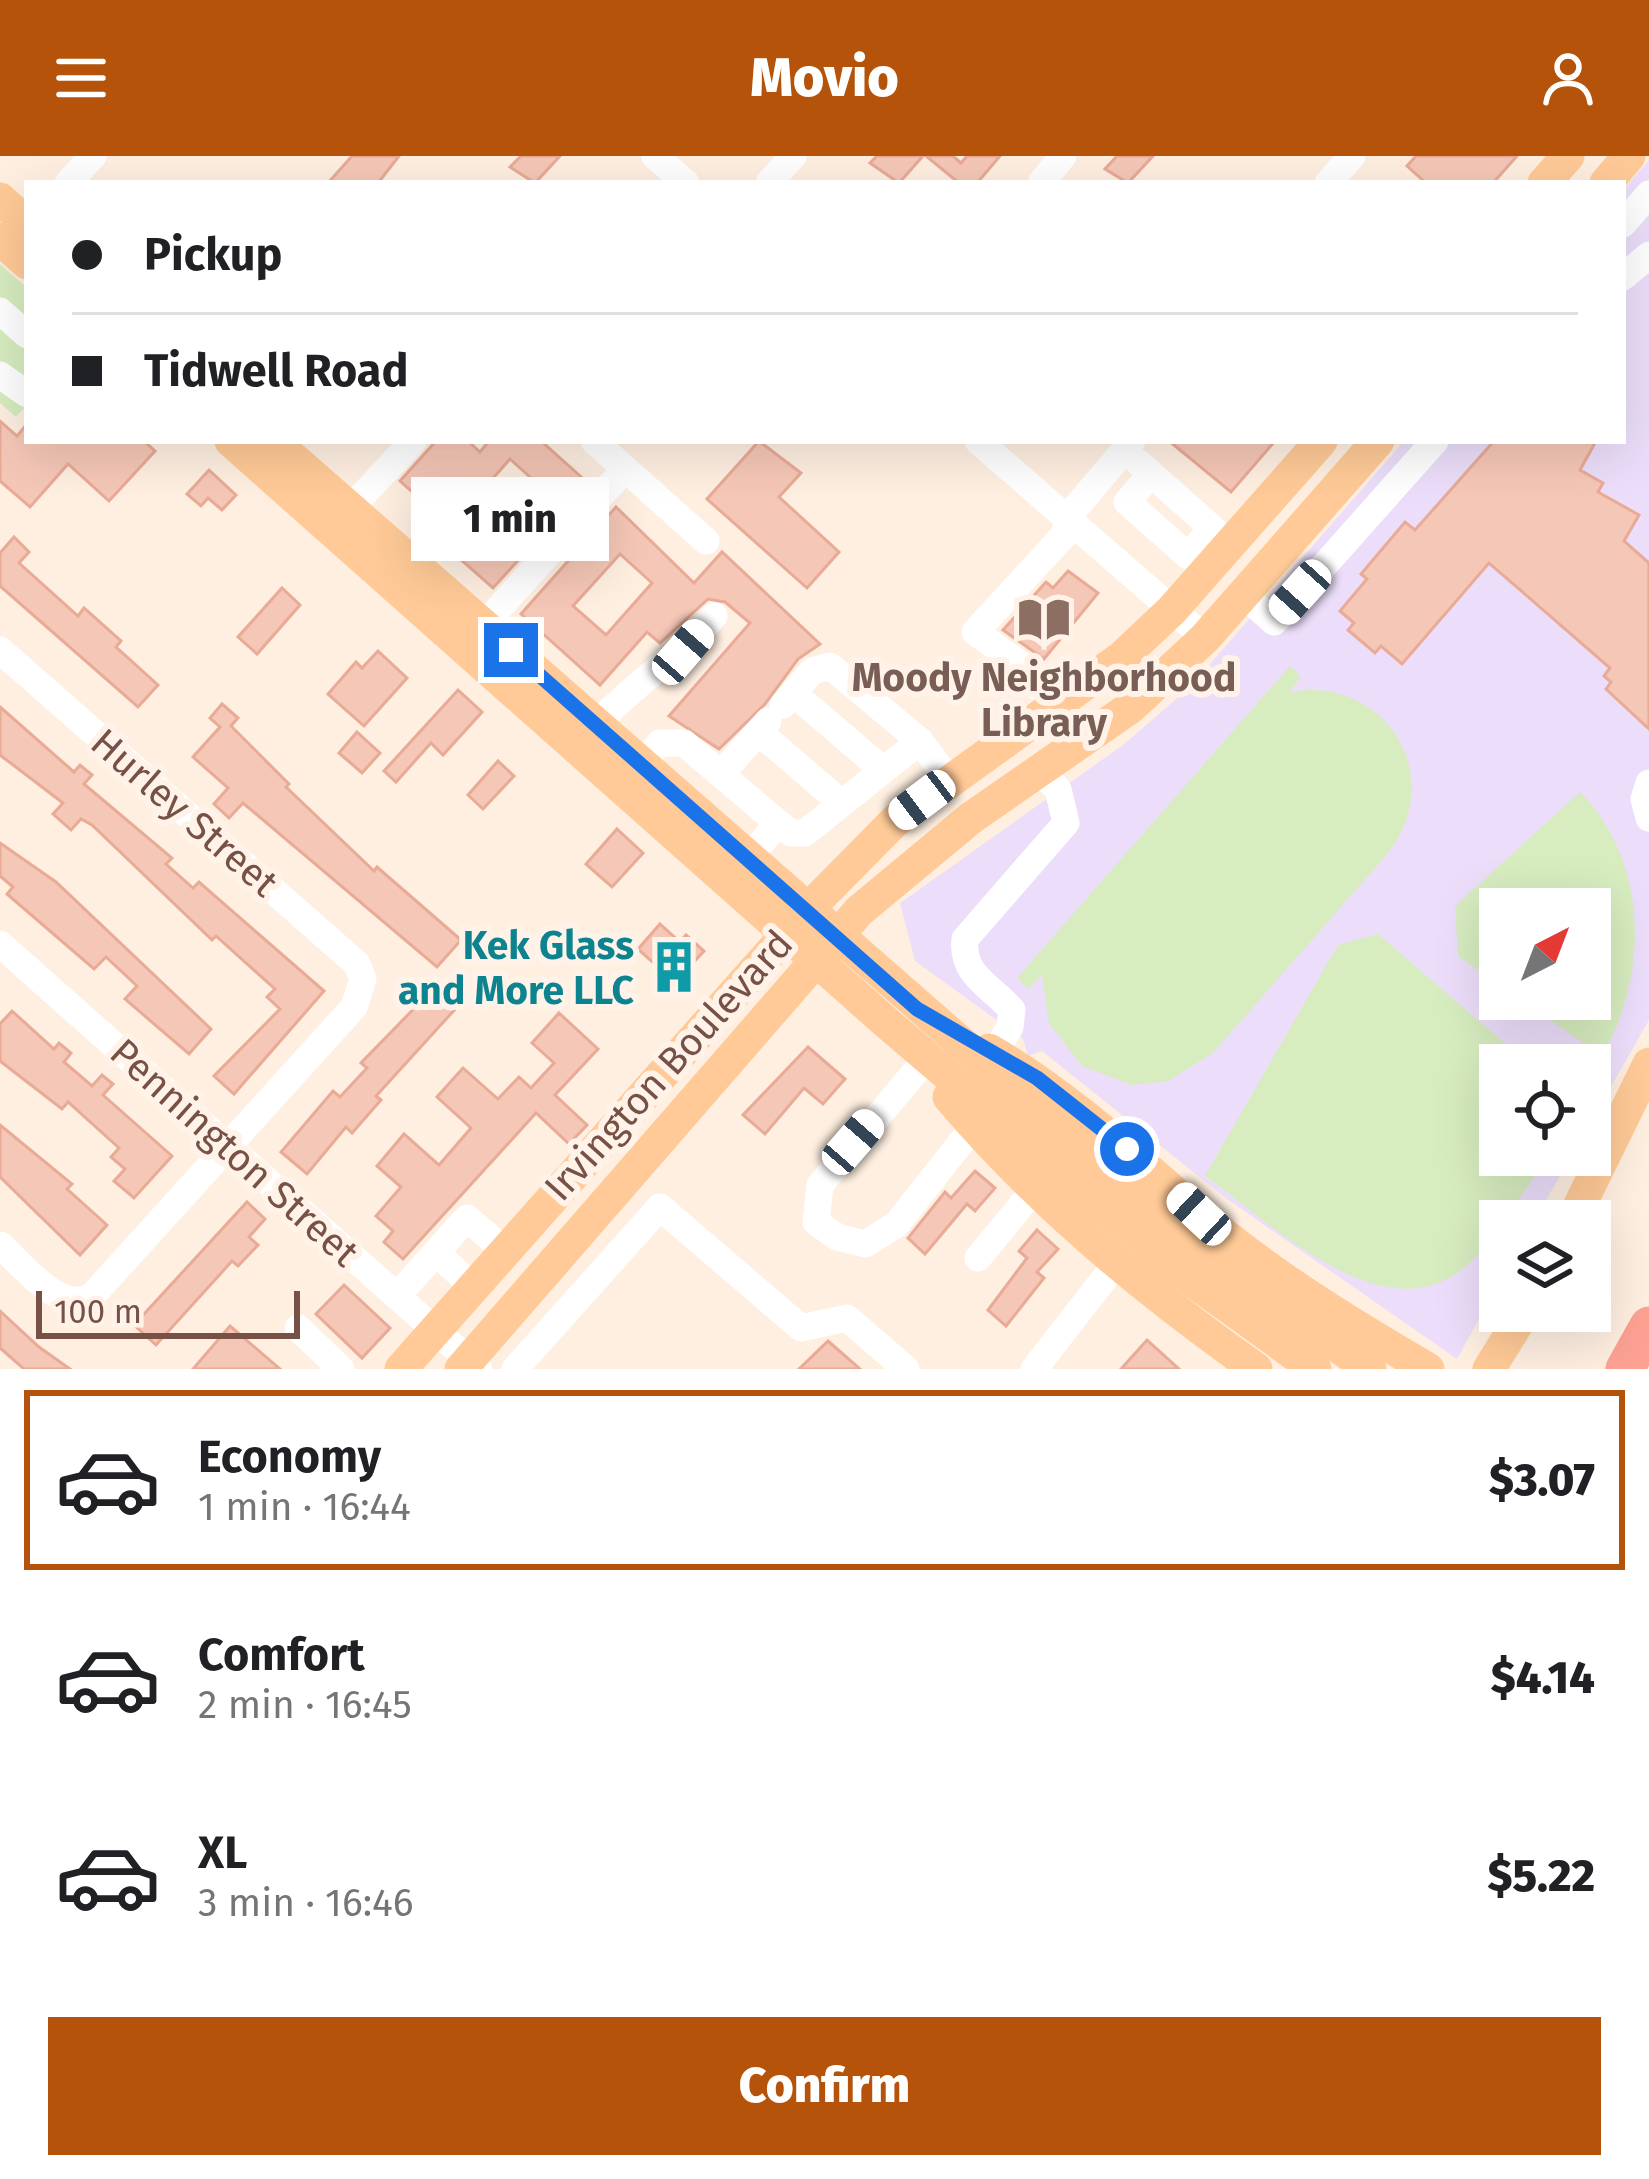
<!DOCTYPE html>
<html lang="en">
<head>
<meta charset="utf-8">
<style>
	body { margin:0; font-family:"Fira Sans",sans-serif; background:#f6f6f6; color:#202124; height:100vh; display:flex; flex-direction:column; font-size:45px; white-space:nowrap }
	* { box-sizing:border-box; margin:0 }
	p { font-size:39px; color:#757577 }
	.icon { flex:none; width:66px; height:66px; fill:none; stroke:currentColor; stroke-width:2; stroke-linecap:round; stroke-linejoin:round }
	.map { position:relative; height:1213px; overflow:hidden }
	.panel { display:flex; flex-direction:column; background:#fff; flex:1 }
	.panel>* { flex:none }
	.top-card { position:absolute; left:24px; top:24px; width:1602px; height:264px; border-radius:0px; box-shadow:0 12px 48px #0002; display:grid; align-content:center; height:264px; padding:0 48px; background:#fff }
	.needle { width:78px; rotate:42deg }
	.buttons { position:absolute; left:1479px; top:732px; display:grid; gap:24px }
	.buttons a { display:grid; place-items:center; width:132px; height:132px; border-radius:0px; background:#fff; box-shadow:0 12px 48px #0002; font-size:60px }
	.scale { position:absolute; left:36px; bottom:30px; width:264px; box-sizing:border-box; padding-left:12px; border:6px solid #775146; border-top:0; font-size:33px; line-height:42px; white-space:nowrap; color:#775146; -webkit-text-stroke:9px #fff3e9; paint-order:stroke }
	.end { position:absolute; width:54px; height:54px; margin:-27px; border:15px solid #1a73e8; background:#fff; box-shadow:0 0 0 6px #fff }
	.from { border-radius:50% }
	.bubble { position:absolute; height:84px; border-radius:0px; background:#fff; box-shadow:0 12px 48px #0002; font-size:39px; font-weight:800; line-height:84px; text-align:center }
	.car { position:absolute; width:36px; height:72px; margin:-36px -18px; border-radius:15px; box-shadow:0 0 9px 3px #0007; background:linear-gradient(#fff 24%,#345 0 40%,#fff 0 76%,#345 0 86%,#fff 0) }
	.top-card b { display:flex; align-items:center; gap:42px; height:114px; font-size:45px }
	.top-card b+b { border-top:3px solid #e0e0e0 }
	.top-card i { width:30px; height:30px; background:#202124 }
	ul { padding:21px 0 0; list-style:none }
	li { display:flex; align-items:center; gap:36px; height:180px; margin:0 24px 18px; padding:0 24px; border:6px solid transparent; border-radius:0px }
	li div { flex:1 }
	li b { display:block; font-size:45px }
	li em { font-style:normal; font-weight:800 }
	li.active { border-color:#b45309 }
	li>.icon { width:108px; height:108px; stroke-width:1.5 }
	.action { display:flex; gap:24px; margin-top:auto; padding:24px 48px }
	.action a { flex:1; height:138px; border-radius:0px; background:#b45309; color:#fff; font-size:48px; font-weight:800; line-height:138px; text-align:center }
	header { display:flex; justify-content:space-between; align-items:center; height:156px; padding:0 48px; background:#b45309; color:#fff; font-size:54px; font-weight:800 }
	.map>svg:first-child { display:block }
	.education { fill:#ecdefa; fill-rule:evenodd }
	.green { fill:#d7ecbf }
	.building { fill:#f5c7b7; stroke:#e9aa96; stroke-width:3; fill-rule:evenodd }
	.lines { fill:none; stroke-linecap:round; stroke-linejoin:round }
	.minor { stroke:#fff; stroke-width:27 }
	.major { stroke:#ffca97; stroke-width:33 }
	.highway { stroke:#fda193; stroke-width:39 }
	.route { stroke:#1a73e8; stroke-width:15 }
	.labels { text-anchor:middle; stroke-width:12; stroke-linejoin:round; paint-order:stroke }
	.education-label { font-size:39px; font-weight:bold; fill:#785e54; stroke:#fff3e9 }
	.street-label { font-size:39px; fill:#775146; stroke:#fff3e9 }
	.culture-label { font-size:39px; font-weight:bold; fill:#0d838f; stroke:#fff3e9; text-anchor:end }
</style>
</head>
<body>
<header><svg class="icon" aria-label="menu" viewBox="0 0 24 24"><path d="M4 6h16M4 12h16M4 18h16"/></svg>Movio<svg class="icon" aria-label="person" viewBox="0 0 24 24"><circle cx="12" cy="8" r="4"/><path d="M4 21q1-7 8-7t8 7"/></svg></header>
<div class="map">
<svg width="1649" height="1213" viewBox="0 0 1649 1213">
	<rect width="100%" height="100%" fill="#feefe1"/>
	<!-- education -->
	<path class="education" d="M1649,4V864L1590,967V909H1500V999H1572L1534,1065H1500V1125L1457,1203L1227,1043L1042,895L1028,900L1023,883L915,805L900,747L1123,589L1189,532L1404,285H1623V34ZM1500,753H1590V843H1500Z"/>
	<!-- green -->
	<g class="green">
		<polygon points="0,108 27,132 27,249 16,261 0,247"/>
		<path d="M1290,510L1301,521L1289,536C1384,519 1448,618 1389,696L1213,897L1168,925L1132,929L1082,910L1049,867L1042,819L1028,833L1017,822Z"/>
		<path d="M1580,636C1649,705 1649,819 1602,900L1520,843H1590V753H1500V829L1458,800L1455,750Z"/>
		<path d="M1378,778L1530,909H1500V999H1549C1523,1035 1499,1082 1465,1111C1383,1180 1272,1067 1205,1020L1338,789Z"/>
	</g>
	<!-- building -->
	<g class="building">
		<polygon points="352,0 399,0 378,27 328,27"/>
		<polygon points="521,0 560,0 535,27 510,11"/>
		<polygon points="877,0 923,0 899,27 870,7"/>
		<polygon points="926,0 953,0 961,7 967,0 1000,0 977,27 959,27"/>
		<polygon points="1117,0 1153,0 1128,27 1105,13"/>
		<polygon points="1416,0 1517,0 1493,27 1426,27 1407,10"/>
		<polygon points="0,265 17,280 27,268 27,285 144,285 155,295 109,345 68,308 30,351 0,325"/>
		<path d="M436,285H468L480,296L489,285H541L588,327L493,432L417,365L430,352L400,325ZM510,303L541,331L495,382L464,355Z"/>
		<polygon points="759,285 801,317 779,341 839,396 807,432 707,343"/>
		<polygon points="1169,285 1275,285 1231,336"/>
		<polygon points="1494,285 1596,285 1580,314 1603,327 1598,336 1639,359 1624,385 1649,407 1649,573 1606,533 1611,526 1604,520 1610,512 1489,407 1402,508 1381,490 1375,497 1348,474 1354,467 1340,455 1367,423 1361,418 1405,366 1415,374"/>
		<polygon points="209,314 236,339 222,354 208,342 201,350 187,338"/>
		<path d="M616,351L694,427L722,396L820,488L798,503L765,548L719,593L669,560L750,467L725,446L708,443L660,487L647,476L600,529L521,458ZM620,398L652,427L606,479L573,450Z"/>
		<polygon points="14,381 29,396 19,407 78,460 84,452 121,485 116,491 158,529 138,551 0,430 0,397"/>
		<polygon points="1068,415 1098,437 1044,503 1003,474 1046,426 1053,432"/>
		<polygon points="282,432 300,449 257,498 238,481"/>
		<polygon points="378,495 407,522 364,570 328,538 356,506 362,512"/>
		<polygon points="458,534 482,556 443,599 431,587 396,626 384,615"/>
		<polygon points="222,548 238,562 231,570 289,628 286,631 374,715 377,711 461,784 437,811 243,647 229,662 214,648 228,632 193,601 220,571 210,562"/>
		<polygon points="0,551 74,616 80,609 92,619 84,628 172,702 166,708 193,732 199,726 324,835 234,938 214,920 280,853 267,841 275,833 216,780 212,784 92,669 81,663 71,674 53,658 63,647 0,599"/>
		<polygon points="357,576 380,597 362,617 339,597"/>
		<polygon points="498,605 514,620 483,653 468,639"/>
		<polygon points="617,673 643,697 612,731 586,708"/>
		<polygon points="0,687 56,726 211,873 189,898 125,843 137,830 106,801 94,813 7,738 13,731 0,720"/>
		<polygon points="660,768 680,786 686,779 704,795 675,826 638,793"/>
		<polygon points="436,830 458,850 376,940 381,944 352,977 346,971 307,1018 281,996 333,935 340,941 367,912 361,907"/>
		<polygon points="12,855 54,893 59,887 71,897 64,906 92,930 102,919 113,928 103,939 172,1000 134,1042 114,1025 125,1013 111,1001 119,992 68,946 62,953 0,905 0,868"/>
		<polygon points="559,857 598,893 555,939 587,969 569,988 536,957 403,1103 384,1086 393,1075 376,1060 401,1031 377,1010 404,978 439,1009 471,972 437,941 463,912 498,943 519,921 531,932 554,907 532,887"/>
		<polygon points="808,891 845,923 823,948 804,932 765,978 743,959"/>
		<polygon points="0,969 72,1028 67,1033 107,1069 80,1099 0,1021"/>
		<polygon points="975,1015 995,1032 975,1055 967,1048 925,1098 908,1082 945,1036 951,1042"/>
		<polygon points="247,1046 265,1063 249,1081 258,1089 238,1110 232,1105 156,1189 134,1169"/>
		<polygon points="1037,1074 1058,1093 1037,1116 1044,1122 1006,1170 988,1154 1027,1102 1019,1095"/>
		<polygon points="344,1129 390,1172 362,1202 316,1158"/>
		<polygon points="0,1155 39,1191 70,1213 24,1213 0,1192"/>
		<polygon points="230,1170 280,1213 193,1213"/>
		<polygon points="1147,1184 1179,1213 1121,1213"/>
		<polygon points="828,1185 860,1213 799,1213"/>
	</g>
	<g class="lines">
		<!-- minor -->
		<g class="minor">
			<polyline points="655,0 686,27"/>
			<polyline points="68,27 93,0"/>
			<polyline points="769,27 793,0"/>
			<polyline points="1041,27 1063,0"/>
			<polyline points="1328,27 1352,0"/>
			<polyline points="1623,68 1649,38"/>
			<polyline points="1623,121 1649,99"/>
			<polyline points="0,155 27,179"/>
			<polyline points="0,219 27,238"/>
			<polyline points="594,285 706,385"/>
			<polyline points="978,285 1205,482"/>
			<polyline points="1139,307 1222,381"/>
			<polyline points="1151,318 1127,346 1188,400 1212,372"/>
			<polyline points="350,353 413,285"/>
			<polyline points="1243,438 1274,466 1435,285"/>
			<polyline points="471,483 625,313"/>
			<path d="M0,494L357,808L363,823L354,851L93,1139C62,1161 23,1109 0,1089"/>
			<polyline points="1036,530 1034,518 975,476 1065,378 1067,362 1132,285"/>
			<polyline points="793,537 882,613"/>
			<polyline points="783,549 812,515 830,510 920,585"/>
			<path d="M596,569C633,528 678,502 714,460"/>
			<polyline points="759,576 840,646"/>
			<polyline points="640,609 660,587 684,587 778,667 747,704"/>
			<polyline points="722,617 768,565"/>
			<polyline points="1649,627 1644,643 1649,662"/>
			<polyline points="778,667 791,677 805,677 920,585 949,624"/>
			<polyline points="0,788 479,1213"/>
			<path d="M994,897L1010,871L1012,854C990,829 961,819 965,783L1066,667L1058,633L1038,615"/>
			<polyline points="922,908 820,1029 816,1066 837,1081 865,1088 896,1069 974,970"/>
			<polyline points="436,1097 473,1130"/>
			<polyline points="978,1102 1034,1034"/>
			<polyline points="397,1140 467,1062 504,1094"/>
			<polyline points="298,1172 341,1213"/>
			<polyline points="515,1213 660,1051 801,1172 847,1162 906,1213"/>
			<polyline points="1034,1213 1115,1109"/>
		</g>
		<!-- major -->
		<g class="major">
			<polyline points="1544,27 1568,0"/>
			<polyline points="1606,27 1629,0"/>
			<polyline points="0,43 27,67"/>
			<polyline points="0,83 27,107"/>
			<polyline points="231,285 888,868 1172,1110 1315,1213"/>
			<polyline points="273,285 1191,1088 1370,1213"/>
			<path d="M989,894C1067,939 1131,999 1199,1058C1269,1118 1349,1167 1428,1213"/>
			<path d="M949,941C1039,1047 1143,1133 1256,1213"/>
			<polyline points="1572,1065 1649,908"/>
			<polyline points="401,1213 817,744 895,665 1121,502 1172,454 1321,285"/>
			<polyline points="461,1213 859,755 971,662 1131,551 1205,482 1378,285"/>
			<polyline points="1489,1213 1525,1155"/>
		</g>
		<!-- highway -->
		<polyline class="highway" points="1625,1213 1649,1170"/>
	</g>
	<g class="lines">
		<!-- route -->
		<polyline class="route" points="511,494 917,853 1037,922 1127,993"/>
	</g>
	<!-- icons -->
	<defs>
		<g id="library-bare" transform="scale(4.14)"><path d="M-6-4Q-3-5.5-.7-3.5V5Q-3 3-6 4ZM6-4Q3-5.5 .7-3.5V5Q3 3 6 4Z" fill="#8d6e63" stroke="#fff3e9" stroke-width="2.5" paint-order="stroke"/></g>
		<g id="building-bare" transform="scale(4.14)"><path d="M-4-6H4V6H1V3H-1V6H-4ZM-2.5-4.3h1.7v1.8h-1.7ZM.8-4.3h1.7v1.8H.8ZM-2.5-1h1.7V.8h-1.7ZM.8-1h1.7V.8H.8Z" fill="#0f9aa8" stroke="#fff3e9" stroke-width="2.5" paint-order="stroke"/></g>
	</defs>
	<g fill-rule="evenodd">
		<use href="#library-bare" x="1044" y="463"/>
		<use href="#building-bare" x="674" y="811"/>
	</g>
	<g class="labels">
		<!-- education labels -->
		<g class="education-label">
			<text x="1044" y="535">Moody Neighborhood<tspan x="1044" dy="45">Library</tspan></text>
		</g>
		<!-- street labels -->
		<g class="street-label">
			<text transform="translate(185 656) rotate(41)" y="14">Hurley Street</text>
			<text transform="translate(668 909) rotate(-48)" y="14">Irvington Boulevard</text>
			<text transform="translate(235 996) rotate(42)" y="14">Pennington Street</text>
		</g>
		<!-- culture labels -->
		<g class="culture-label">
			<text x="634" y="803">Kek Glass<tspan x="634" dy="45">and More LLC</tspan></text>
		</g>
	</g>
</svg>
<div class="buttons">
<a><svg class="needle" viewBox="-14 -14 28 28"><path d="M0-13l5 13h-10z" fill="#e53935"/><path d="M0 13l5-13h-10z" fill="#757577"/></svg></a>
<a><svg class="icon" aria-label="locate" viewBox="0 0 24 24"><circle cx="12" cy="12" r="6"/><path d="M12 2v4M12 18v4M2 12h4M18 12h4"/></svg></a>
<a><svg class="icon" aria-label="layers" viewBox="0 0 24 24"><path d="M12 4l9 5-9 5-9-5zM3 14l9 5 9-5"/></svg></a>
</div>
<div class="scale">100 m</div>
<i class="end from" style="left:1127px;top:993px"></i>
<i class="end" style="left:511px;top:494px"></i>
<div class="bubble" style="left:411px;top:321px;width:198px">1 min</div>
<i class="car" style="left:1300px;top:436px;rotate:222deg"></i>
<i class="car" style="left:683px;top:496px;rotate:41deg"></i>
<i class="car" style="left:922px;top:644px;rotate:233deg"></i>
<i class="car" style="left:853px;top:986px;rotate:41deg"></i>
<i class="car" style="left:1199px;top:1058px;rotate:313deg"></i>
<div class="top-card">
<b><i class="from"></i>Pickup</b>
<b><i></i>Tidwell Road</b>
</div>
</div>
<section class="panel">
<ul>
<li class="active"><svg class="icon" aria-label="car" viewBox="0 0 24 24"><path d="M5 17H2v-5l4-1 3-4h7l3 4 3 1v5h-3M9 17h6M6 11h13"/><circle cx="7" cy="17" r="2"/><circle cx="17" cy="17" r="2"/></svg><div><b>Economy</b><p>1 min · 16:44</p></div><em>$3.07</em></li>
<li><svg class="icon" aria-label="car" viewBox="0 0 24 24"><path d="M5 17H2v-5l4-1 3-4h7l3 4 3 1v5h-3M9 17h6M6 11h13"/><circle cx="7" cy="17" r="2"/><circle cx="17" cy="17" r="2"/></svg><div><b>Comfort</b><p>2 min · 16:45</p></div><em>$4.14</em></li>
<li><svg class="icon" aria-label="car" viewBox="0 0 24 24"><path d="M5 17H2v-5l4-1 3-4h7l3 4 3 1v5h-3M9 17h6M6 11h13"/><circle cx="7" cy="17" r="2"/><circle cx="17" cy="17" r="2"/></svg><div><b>XL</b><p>3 min · 16:46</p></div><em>$5.22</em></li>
</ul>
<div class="action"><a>Confirm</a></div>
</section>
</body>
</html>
